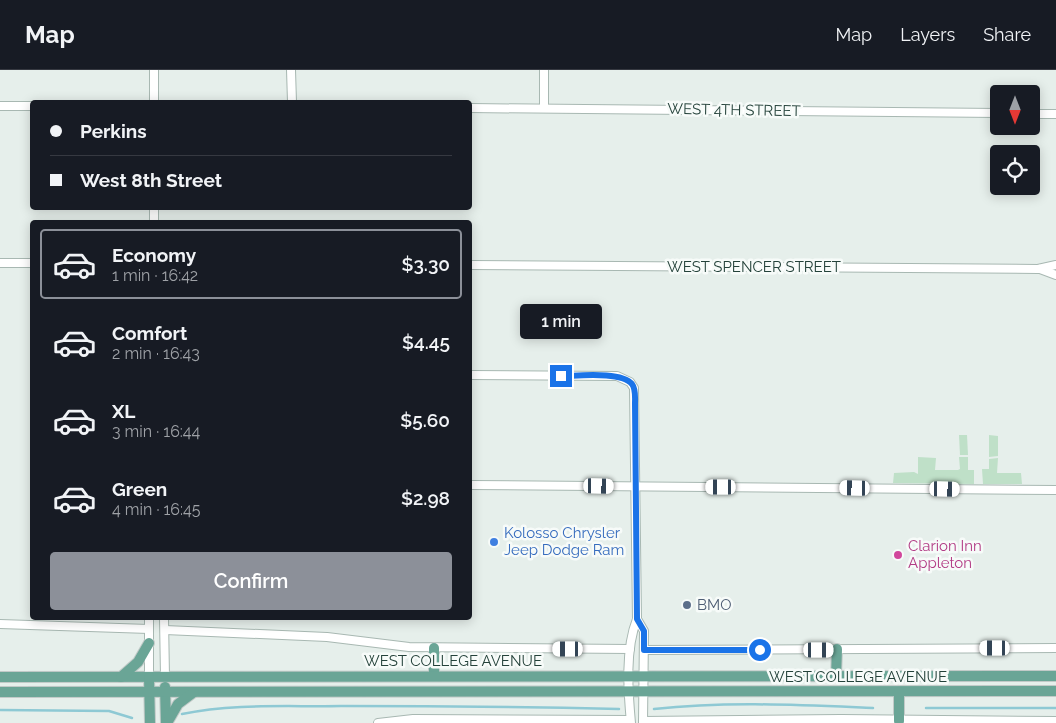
<!DOCTYPE html>
<html lang="en">
<head>
<meta charset="utf-8">
<style>
	body { margin:0; font-family:Raleway,sans-serif; background:#242831; color:#f1f3f6; height:100vh; display:flex; flex-direction:column; font-size:19px; white-space:nowrap }
	* { box-sizing:border-box; margin:0 }
	p { font-size:16px; color:#9ea1a6 }
	.icon { flex:none; width:28px; height:28px; fill:none; stroke:currentColor; stroke-width:2; stroke-linecap:round; stroke-linejoin:round }
	.map { position:relative; flex:1; overflow:hidden }
	.drawer { position:absolute; left:30px; top:150px; width:442px; height:400px; display:flex; flex-direction:column; background:#171b24; border-radius:5px; box-shadow:0 2px 12px #0003 }
	.drawer>* { flex:none }
	.top-card { position:absolute; left:30px; top:30px; width:442px; height:110px; border-radius:5px; box-shadow:0 2px 12px #0003; display:grid; align-content:center; height:110px; padding:0 20px; background:#171b24 }
	.needle { width:32px; rotate:180deg }
	.fabs { position:absolute; left:990px; top:15px; display:grid; gap:10px }
	.fabs a { display:grid; place-items:center; width:50px; height:50px; border-radius:5px; background:#171b24; box-shadow:0 2px 12px #0003; font-size:25px }
	.end { position:absolute; width:22px; height:22px; margin:-11px; border:6px solid #1a73e8; background:#fff; box-shadow:0 0 0 2px #fff }
	.from { border-radius:50% }
	.bubble { position:absolute; height:35px; border-radius:5px; background:#171b24; box-shadow:0 2px 12px #0003; font-size:16px; font-weight:600; line-height:35px; text-align:center }
	.car { position:absolute; width:15px; height:30px; margin:-15px -8px; border-radius:6px; box-shadow:0 0 4px 1px #0007; background:linear-gradient(#fff 24%,#345 0 40%,#fff 0 76%,#345 0 86%,#fff 0) }
	.top-card b { display:flex; align-items:center; gap:18px; height:48px; font-size:19px }
	.top-card b+b { border-top:1px solid #363941 }
	.top-card i { width:12px; height:12px; background:#f1f3f6 }
	ul { padding:9px 0 0; list-style:none }
	li { display:flex; align-items:center; gap:15px; height:70px; margin:0 10px 8px; padding:0 10px; border:2px solid transparent; border-radius:5px }
	li div { flex:1 }
	li b { display:block; font-size:19px }
	li em { font-style:normal; font-weight:600 }
	li.current { border-color:#8c9099 }
	li>.icon { width:45px; height:45px; stroke-width:1.5 }
	.button { display:flex; gap:10px; margin-top:auto; padding:10px 20px }
	.button a { flex:1; height:58px; border-radius:5px; background:#8c9099; color:#fff; font-size:20px; font-weight:600; line-height:58px; text-align:center }
	header { display:flex; align-items:center; gap:30px; box-sizing:border-box; height:70px; padding:0 25px; background:#171b24; border-bottom:1px solid #363941 }
	header strong { font-size:24px }
	nav { display:flex; gap:28px; margin-inline-start:auto; font-size:18px }
	.map>svg:first-child { display:block }
	.green { fill:#bfe0c8 }
	.lines { fill:none; stroke-linecap:round; stroke-linejoin:round }
	.stream { stroke:#8ec9d4; stroke-width:2.5 }
	.minor-casing { stroke:#a8b8b2; stroke-width:10 }
	.major-casing { stroke:#c2cac8; stroke-width:12 }
	.minor { stroke:#fff; stroke-width:8 }
	.major { stroke:#6aa596; stroke-width:10 }
	.route { stroke:#1a73e8; stroke-width:6 }
	.shop-dot { fill:#3f7fe0; stroke:#f7fbf9; stroke-width:2 }
	.hotel-dot { fill:#d1479c; stroke:#f7fbf9; stroke-width:2 }
	.service-dot { fill:#5c6f8a; stroke:#f7fbf9; stroke-width:2 }
	.labels { text-anchor:middle; stroke-width:5; stroke-linejoin:round; paint-order:stroke }
	.street-label { font-size:15px; fill:#24423a; stroke:#f7fbf9 }
	.shop-label { font-size:15px; fill:#366cbe; stroke:#f7fbf9; text-anchor:start }
	.hotel-label { font-size:15px; fill:#b23c85; stroke:#f7fbf9; text-anchor:start }
	.service-label { font-size:15px; fill:#4e5e75; stroke:#f7fbf9; text-anchor:start }
</style>
</head>
<body>
<header>
<strong>Map</strong>
<nav><a>Map</a><a>Layers</a><a>Share</a></nav>
</header>
<div class="map">
<svg width="1056" height="653" viewBox="0 0 1056 653">
	<rect width="100%" height="100%" fill="#e6efeb"/>
	<!-- green -->
	<g class="green">
		<polygon points="959,365 967,365 968,385 960,385"/>
		<polygon points="989,365 998,366 998,386 989,387"/>
		<polygon points="918,387 936,388 935,400 958,400 960,399 959,387 968,387 968,400 974,400 974,414 893,413 894,403 914,402 918,404"/>
		<polygon points="998,388 997,403 1021,403 1022,414 983,414 982,399 989,399 989,389"/>
	</g>
	<g class="lines">
		<!-- stream -->
		<g class="stream">
			<polyline points="926,638 1056,638"/>
			<path d="M654,639C727,631 800,635 873,638"/>
			<polyline points="0,640 109,641 132,648"/>
			<path d="M182,644C234,633 288,637 341,636C434,636 526,637 619,639"/>
		</g>
		<!-- minor casing -->
		<g class="minor-casing">
			<g id="minor">
				<polyline points="154,0 154,32"/>
				<polyline points="291,0 292,32"/>
				<polyline points="544,0 544,38"/>
				<polyline points="0,36 32,36"/>
				<polyline points="470,38 999,43"/>
				<polyline points="1031,44 1056,44"/>
				<polyline points="154,138 154,152"/>
				<polyline points="0,193 32,193"/>
				<polyline points="470,195 1038,199 1056,195"/>
				<polyline points="1040,199 1056,205"/>
				<path d="M470,305L617,306L630,312L634,318L637,549C625,579 628,621 631,653"/>
				<polyline points="470,415 1056,420"/>
				<polyline points="149,548 149,607"/>
				<polyline points="164,548 165,607"/>
				<polyline points="637,549 644,561 643,653"/>
				<polyline points="0,554 149,559"/>
				<polyline points="165,560 327,567 409,577 630,579"/>
				<polyline points="644,580 1056,578"/>
				<polyline points="643,651 841,649 1056,651"/>
				<polyline points="378,653 413,649 630,650"/>
			</g>
		</g>
		<!-- major casing -->
		<g class="major-casing">
			<g id="major">
				<polyline points="434,606 434,578"/>
				<polyline points="0,607 1056,606"/>
				<polyline points="121,607 138,592 149,573"/>
				<polyline points="149,607 150,653"/>
				<polyline points="836,607 837,579"/>
				<polyline points="165,617 166,653"/>
				<polyline points="0,622 1056,621"/>
				<polyline points="899,622 899,651"/>
				<polyline points="167,653 178,634 194,622"/>
			</g>
		</g>
		<!-- minor -->
		<use href="#minor" class="minor"/>
		<!-- major -->
		<use href="#major" class="major"/>
	</g>
	<g class="lines">
		<!-- route -->
		<path class="route" d="M561,306C577,306 621,301 632,314C636,319 635,328 635,334L637,549L644,561V580H760"/>
	</g>
	<!-- markers -->
	<circle class="shop-dot" cx="494" cy="472" r="5"/>
	<circle class="hotel-dot" cx="898" cy="485" r="5"/>
	<circle class="service-dot" cx="687" cy="535" r="5"/>
	<g class="labels">
		<!-- street labels -->
		<g class="street-label">
			<text transform="translate(734 40) rotate(1)" y="5">WEST 4TH STREET</text>
			<text x="754" y="202">WEST SPENCER STREET</text>
			<text x="453" y="596">WEST COLLEGE AVENUE</text>
			<text x="858" y="612">WEST COLLEGE AVENUE</text>
		</g>
		<!-- shop labels -->
		<g class="shop-label">
			<text x="504" y="468">Kolosso Chrysler<tspan x="504" dy="17">Jeep Dodge Ram</tspan></text>
		</g>
		<!-- hotel labels -->
		<g class="hotel-label">
			<text x="908" y="481">Clarion Inn<tspan x="908" dy="17">Appleton</tspan></text>
		</g>
		<!-- service labels -->
		<g class="service-label">
			<text x="697" y="540">BMO</text>
		</g>
	</g>
</svg>
<div class="fabs">
<a><svg class="needle" viewBox="-14 -14 28 28"><path d="M0-13l5 13h-10z" fill="#e53935"/><path d="M0 13l5-13h-10z" fill="#9ea1a6"/></svg></a>
<a><svg class="icon" aria-label="locate" viewBox="0 0 24 24"><circle cx="12" cy="12" r="6"/><path d="M12 2v4M12 18v4M2 12h4M18 12h4"/></svg></a>
</div>
<i class="end from" style="left:760px;top:580px"></i>
<i class="end" style="left:561px;top:306px"></i>
<div class="bubble" style="left:520px;top:234px;width:82px">1 min</div>
<i class="car" style="left:599px;top:416px;rotate:91deg"></i>
<i class="car" style="left:721px;top:417px;rotate:270deg"></i>
<i class="car" style="left:855px;top:418px;rotate:271deg"></i>
<i class="car" style="left:945px;top:419px;rotate:91deg"></i>
<i class="car" style="left:995px;top:578px;rotate:270deg"></i>
<i class="car" style="left:568px;top:579px;rotate:270deg"></i>
<i class="car" style="left:819px;top:580px;rotate:90deg"></i>
<div class="top-card">
<b><i class="from"></i>Perkins</b>
<b><i></i>West 8th Street</b>
</div>
<section class="drawer">
<ul>
<li class="current"><svg class="icon" aria-label="car" viewBox="0 0 24 24"><path d="M5 17H2v-5l4-1 3-4h7l3 4 3 1v5h-3M9 17h6M6 11h13"/><circle cx="7" cy="17" r="2"/><circle cx="17" cy="17" r="2"/></svg><div><b>Economy</b><p>1 min · 16:42</p></div><em>$3.30</em></li>
<li><svg class="icon" aria-label="car" viewBox="0 0 24 24"><path d="M5 17H2v-5l4-1 3-4h7l3 4 3 1v5h-3M9 17h6M6 11h13"/><circle cx="7" cy="17" r="2"/><circle cx="17" cy="17" r="2"/></svg><div><b>Comfort</b><p>2 min · 16:43</p></div><em>$4.45</em></li>
<li><svg class="icon" aria-label="car" viewBox="0 0 24 24"><path d="M5 17H2v-5l4-1 3-4h7l3 4 3 1v5h-3M9 17h6M6 11h13"/><circle cx="7" cy="17" r="2"/><circle cx="17" cy="17" r="2"/></svg><div><b>XL</b><p>3 min · 16:44</p></div><em>$5.60</em></li>
<li><svg class="icon" aria-label="car" viewBox="0 0 24 24"><path d="M5 17H2v-5l4-1 3-4h7l3 4 3 1v5h-3M9 17h6M6 11h13"/><circle cx="7" cy="17" r="2"/><circle cx="17" cy="17" r="2"/></svg><div><b>Green</b><p>4 min · 16:45</p></div><em>$2.98</em></li>
</ul>
<div class="button"><a>Confirm</a></div>
</section>
</div>
</body>
</html>
